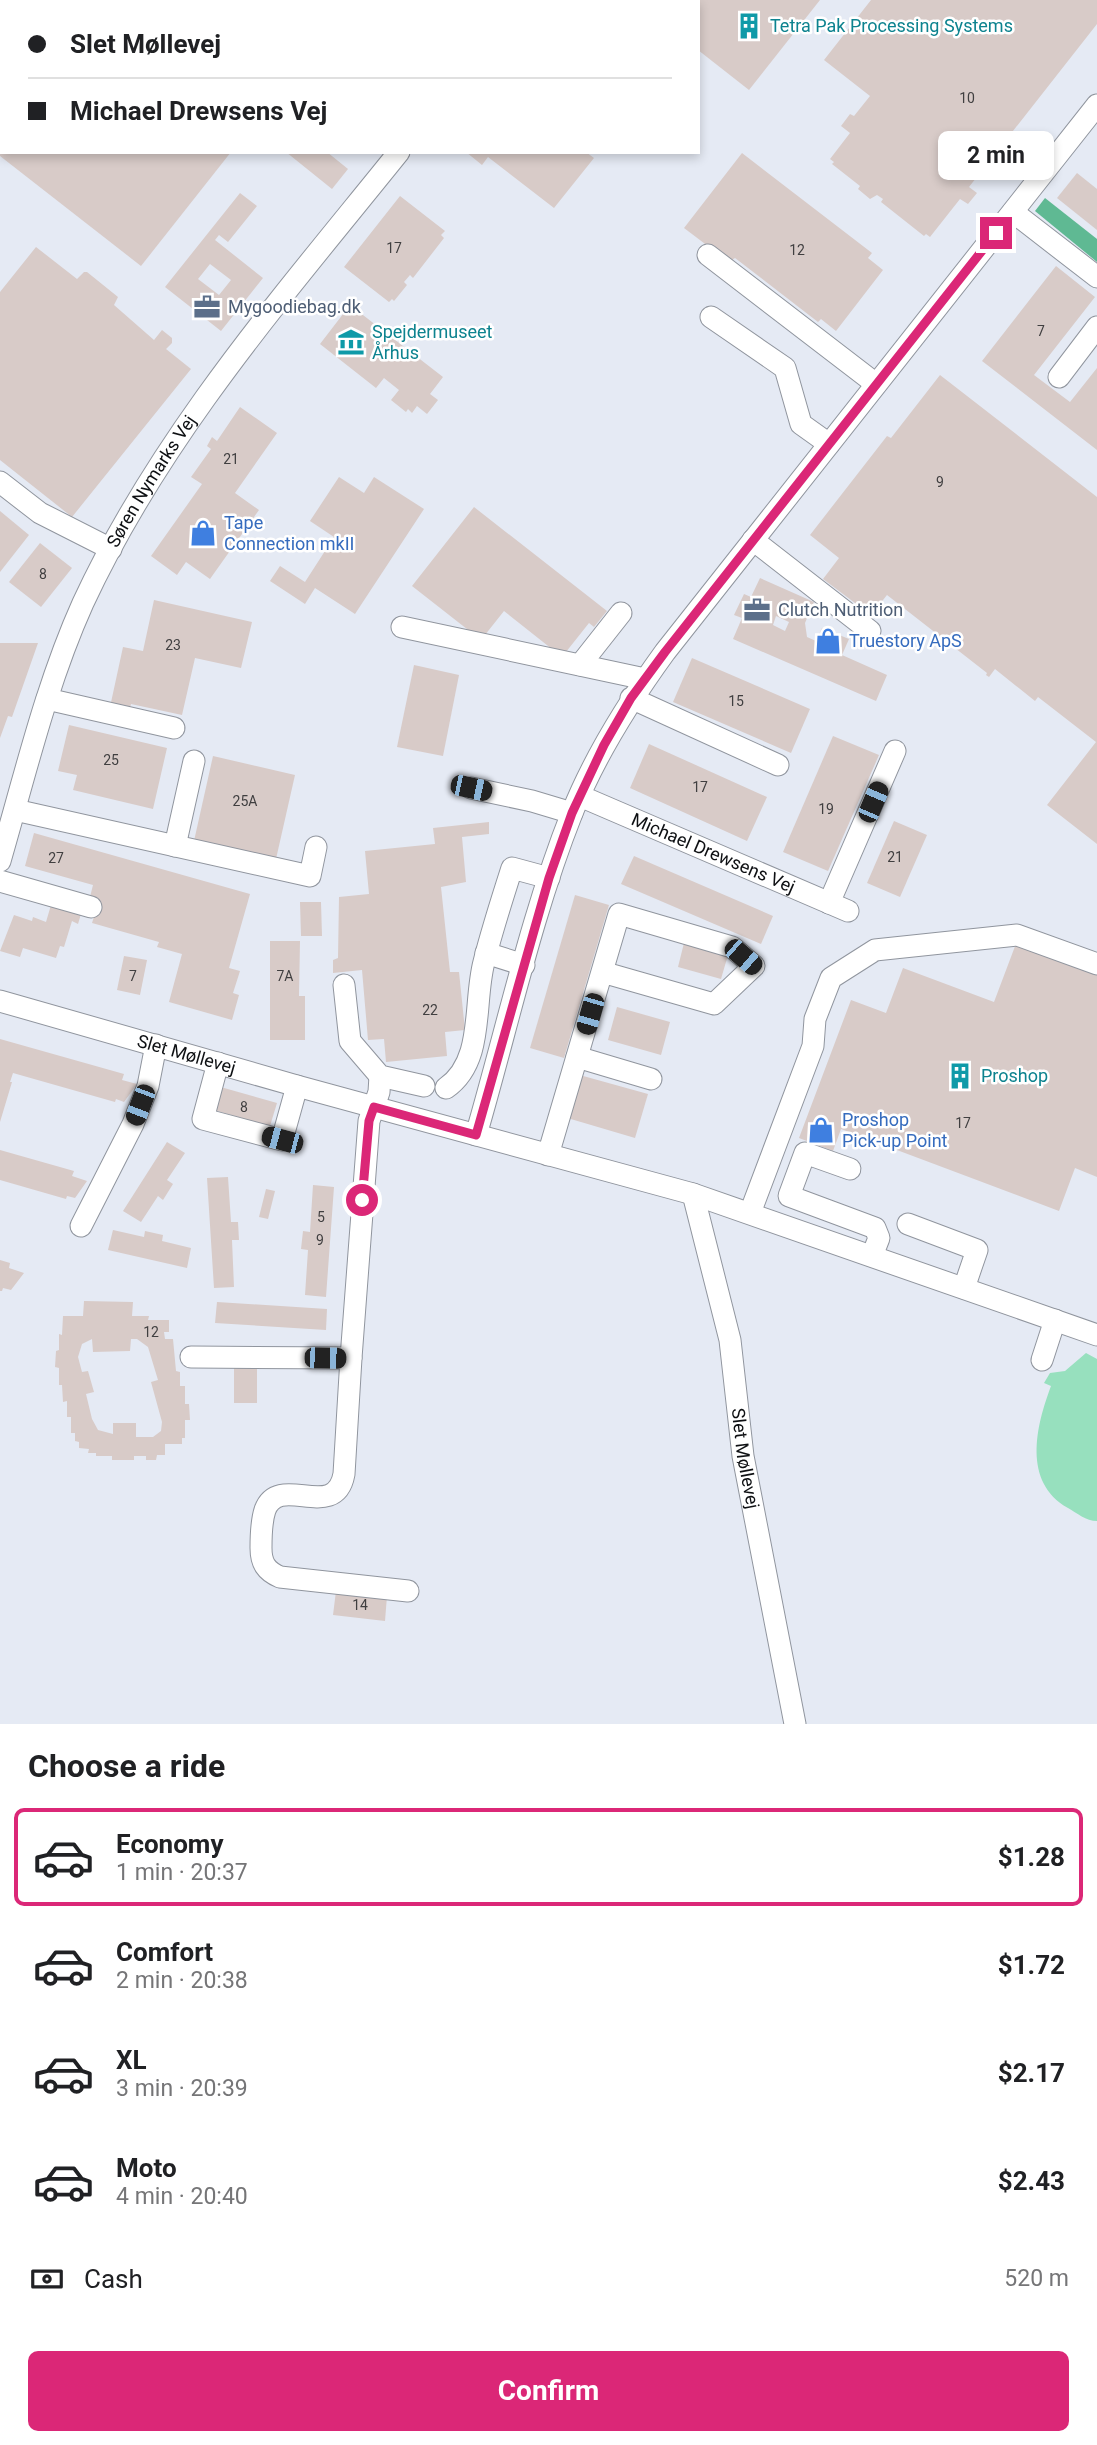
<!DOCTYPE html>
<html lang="en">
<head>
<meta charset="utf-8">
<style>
	body { margin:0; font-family:Roboto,sans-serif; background:#f6f6f6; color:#202124; height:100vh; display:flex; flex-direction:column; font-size:26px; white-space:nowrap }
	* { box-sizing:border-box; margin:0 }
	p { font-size:23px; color:#757577 }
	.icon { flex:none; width:38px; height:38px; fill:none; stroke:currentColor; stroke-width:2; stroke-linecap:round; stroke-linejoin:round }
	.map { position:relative; height:1724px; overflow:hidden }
	.details { display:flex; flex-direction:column; background:#fff; flex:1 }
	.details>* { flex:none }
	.hud { position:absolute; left:0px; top:0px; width:700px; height:154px; box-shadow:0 4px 10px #0003; display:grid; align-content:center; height:154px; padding:0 28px; background:#fff }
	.end { position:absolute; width:32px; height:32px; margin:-16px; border:9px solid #db2777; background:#fff; box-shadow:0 0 0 4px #fff }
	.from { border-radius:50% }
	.bubble { position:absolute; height:49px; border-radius:10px; background:#fff; box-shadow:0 4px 10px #0003; font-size:23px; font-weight:700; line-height:49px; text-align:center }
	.car { position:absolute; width:21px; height:42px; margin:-21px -10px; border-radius:9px; box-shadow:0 0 5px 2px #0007; background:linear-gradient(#222 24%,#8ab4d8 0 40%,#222 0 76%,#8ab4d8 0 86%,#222 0) }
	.hud b { display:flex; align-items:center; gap:24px; height:66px; font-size:26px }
	.hud b+b { border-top:2px solid #e0e0e0 }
	.hud i { width:18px; height:18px; background:#202124 }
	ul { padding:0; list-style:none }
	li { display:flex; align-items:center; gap:21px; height:98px; margin:0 14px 10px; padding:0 14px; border:4px solid transparent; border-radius:10px }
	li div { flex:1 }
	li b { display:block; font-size:26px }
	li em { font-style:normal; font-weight:700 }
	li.on { border-color:#db2777 }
	li>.icon { width:63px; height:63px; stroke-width:1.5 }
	h2 { padding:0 28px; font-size:32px; line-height:84px }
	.pay { display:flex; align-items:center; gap:18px; height:77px; padding:0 28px; font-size:26px }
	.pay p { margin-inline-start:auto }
	.cta { display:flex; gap:14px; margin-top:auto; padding:14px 28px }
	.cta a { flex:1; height:80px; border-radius:10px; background:#db2777; color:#fff; font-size:28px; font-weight:700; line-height:80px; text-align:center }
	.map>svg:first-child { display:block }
	.green { fill:#97e0be }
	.forest { fill:#5fb993 }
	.building { fill:#d8cbc8; fill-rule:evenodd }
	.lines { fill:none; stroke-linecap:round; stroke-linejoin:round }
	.minor-casing { stroke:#90959e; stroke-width:23 }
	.major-casing { stroke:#90959e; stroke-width:28 }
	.minor { stroke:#fff; stroke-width:21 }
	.major { stroke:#fff; stroke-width:26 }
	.route { stroke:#db2777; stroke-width:9 }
	.labels { text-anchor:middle; stroke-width:5; stroke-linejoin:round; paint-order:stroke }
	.number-label { font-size:14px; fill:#403f40 }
	.culture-label { font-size:18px; fill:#0d838f; stroke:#fff; text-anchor:start }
	.service-label { font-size:18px; fill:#4e5e75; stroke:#fff; text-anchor:start }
	.street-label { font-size:18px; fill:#0e1013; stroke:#fff }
	.shop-label { font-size:18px; fill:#366cbe; stroke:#fff; text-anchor:start }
</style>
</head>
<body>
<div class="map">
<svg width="1097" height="1724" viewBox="0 0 1097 1724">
	<rect width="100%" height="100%" fill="#e5eaf4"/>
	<!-- green -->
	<path class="green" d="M1086,1353L1097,1359V1521C1086,1521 1077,1513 1068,1508C1022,1482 1036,1426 1051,1386L1044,1383L1050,1373L1065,1371Z"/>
	<!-- forest -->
	<polygon class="forest" points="1045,198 1097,239 1097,262 1035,211"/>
	<!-- building -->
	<g class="building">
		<polygon points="698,0 820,0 749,90 698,50"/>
		<polygon points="871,0 1097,0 1097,24 969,187 977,193 968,204 960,199 930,237 926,234 924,236 881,202 883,199 877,195 870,199 858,189 860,186 832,164 834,162 830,159 850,133 841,126 850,114 854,116 870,96 824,60"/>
		<polygon points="0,152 231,152 141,266 0,156"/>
		<polygon points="286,152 327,152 348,169 332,189"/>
		<polygon points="466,152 586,152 594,158 554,208 488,157 482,165"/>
		<polygon points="742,153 872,253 868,258 883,270 836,331 821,319 818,322 735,258 729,262 684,228"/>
		<polygon points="1077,173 1097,189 1097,230 1057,198"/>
		<path d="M240,193L257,206L228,242L219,235L215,240L263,278L221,331L165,287ZM210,264L231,280L219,295L198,279Z"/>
		<polygon points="400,196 445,231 441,235 444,238 413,278 410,275 404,282 407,285 394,301 392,299 389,302 344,267"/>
		<polygon points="36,247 77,279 84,272 87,272 118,297 114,305 154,340 162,330 172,338 172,343 166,349 191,369 72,517 0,460 0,292"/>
		<polygon points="1056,266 1095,297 1034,375 1070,402 1097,368 1097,450 982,361"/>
		<polygon points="350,305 443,377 430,394 438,400 427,414 417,406 412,413 408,409 406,412 391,400 399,390 384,378 376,388 320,344"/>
		<polygon points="940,375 1097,497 1097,844 1047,805 1096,742 1038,697 1035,701 995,669 989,677 986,675 987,673 887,595 871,615 823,579 839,558 810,535 887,436 891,438"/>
		<polygon points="240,407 277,433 235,493 259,510 210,579 186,562 177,575 151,556 202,484 191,477 211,449 207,446 212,437 217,441"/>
		<polygon points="339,477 364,493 374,477 424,509 355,614 315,588 305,604 270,581 280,566 305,582 334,537 310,521"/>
		<polygon points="474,507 607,611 594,627 589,623 562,657 504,611 481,640 412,586"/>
		<polygon points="0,511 29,535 0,572"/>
		<polygon points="40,543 72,568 41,607 9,582"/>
		<path d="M760,578L814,602L805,623L807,637L816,641L822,628L849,639L842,655L887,675L876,701L733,639L742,618L734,615L744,594L751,597ZM776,616L789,622L785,631L773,625Z"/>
		<polygon points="154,600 252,622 241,668 195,658 182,715 131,704 129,712 110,707 123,647 143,651"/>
		<polygon points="0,643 38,643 12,717 8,716 0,738"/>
		<polygon points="692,658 810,709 791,753 673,702"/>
		<polygon points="414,665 459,675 443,756 397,747"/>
		<polygon points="69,725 167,748 153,809 73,790 77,775 58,771"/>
		<polygon points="833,736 879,755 828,871 783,852"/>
		<polygon points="649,744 767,797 747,841 630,788"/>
		<polygon points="213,756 295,775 276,859 194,841"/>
		<polygon points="894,821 927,835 900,897 867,883"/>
		<polygon points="489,822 489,834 462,837 466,882 441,887 450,972 459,972 465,1030 445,1032 447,1056 386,1062 384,1039 368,1040 362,970 333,973 333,960 338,958 339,897 369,894 365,851 435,844 433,828"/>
		<polygon points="34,833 250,894 229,968 240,971 233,993 239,995 232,1020 169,1002 182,954 157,947 159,942 92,923 98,904 89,901 93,885 25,866"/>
		<polygon points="634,856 773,916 761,944 621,884"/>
		<polygon points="575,895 609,905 564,1058 530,1048"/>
		<polygon points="300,902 321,902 322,936 301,936"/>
		<polygon points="51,905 81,914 78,924 72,921 64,947 60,946 56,958 23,948 20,957 0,951 14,915 32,921 33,917 46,922"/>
		<polygon points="270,941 300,941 299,996 305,996 305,1040 270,1040"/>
		<polygon points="1017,941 1097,971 1097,1177 1075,1168 1059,1211 841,1129 833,1151 799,1138 851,1000 886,1013 903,968 994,1002"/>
		<polygon points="684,943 728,955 721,979 678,967"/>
		<polygon points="124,956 147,960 140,995 117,990"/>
		<polygon points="617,1007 670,1022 661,1055 608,1040"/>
		<polygon points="0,1039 124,1074 122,1080 137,1084 124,1102 116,1099 115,1102 13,1073 10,1082 12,1082 0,1122"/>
		<polygon points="576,1074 648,1094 635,1138 564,1117"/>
		<polygon points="217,1086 277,1103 270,1126 210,1109"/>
		<polygon points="167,1142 185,1153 167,1180 173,1184 163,1200 158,1196 141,1222 123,1211"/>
		<polygon points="0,1150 74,1171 72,1176 87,1181 75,1198 67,1196 66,1199 0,1180"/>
		<polygon points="228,1177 231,1222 238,1222 239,1240 232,1240 234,1287 214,1288 207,1178"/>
		<polygon points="313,1185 334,1187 326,1297 305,1295 308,1250 301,1249 303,1231 310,1232"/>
		<polygon points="266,1189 275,1191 268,1219 259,1217"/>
		<polygon points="113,1230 144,1237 145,1231 163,1235 162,1241 191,1248 187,1268 108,1250"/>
		<polygon points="0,1260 10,1263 9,1268 24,1273 11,1290 3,1288 2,1291 0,1291"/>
		<path d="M84,1301L133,1302L132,1316H149L148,1320H169V1332H164L165,1339H173L176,1371L180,1372V1386H185V1404H189L190,1420H185V1438H182V1444H165V1455H157L156,1460H146V1456H134V1460H112V1456H96V1453H88L89,1449L79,1448V1442L75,1441V1433H71V1417H67V1401L63,1402L62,1385H59V1368L55,1367L56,1351L59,1350V1334L62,1335L63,1316H83ZM92,1339L93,1352L130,1351L131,1339H137L148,1347L158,1380L151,1382L162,1422L161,1431L153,1437H136V1423H113V1434L98,1430L92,1419L86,1394L94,1392L88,1371L82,1372L78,1357L82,1344Z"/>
		<polygon points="217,1302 327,1309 326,1330 215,1323"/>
		<rect x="234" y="1362" width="23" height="41"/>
		<polygon points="336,1591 387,1596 385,1621 333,1615"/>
	</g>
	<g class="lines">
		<!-- minor casing -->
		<g class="minor-casing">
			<g id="minor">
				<polyline points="519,2 521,0"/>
				<polyline points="1013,212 1097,277"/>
				<polyline points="708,255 876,384"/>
				<polyline points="711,317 785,368 801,424 829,444"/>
				<polyline points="1059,377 1097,327"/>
				<polyline points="0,482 40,513 111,549"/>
				<polyline points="753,540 870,631"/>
				<polyline points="402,627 645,679"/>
				<polyline points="580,665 621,613"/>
				<polyline points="631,698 778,765"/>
				<polyline points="47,699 174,728"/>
				<polyline points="471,788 532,801 572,813"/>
				<path id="s1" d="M580,796L848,911"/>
				<polyline points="15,810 310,876 316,847"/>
				<polyline points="175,846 194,761"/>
				<path id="s2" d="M0,861C25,775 46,685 83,603C161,435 284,295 399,152"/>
				<polyline points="0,881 91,907"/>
				<polyline points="829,903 895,751"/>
				<polyline points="486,953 524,965"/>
				<polyline points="344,985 350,1041 380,1076 424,1086"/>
				<path id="s3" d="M0,1001L297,1086L693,1194L1097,1335"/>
				<polyline points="577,1057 651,1079"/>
				<polyline points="218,1063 203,1119 282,1140 297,1086"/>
				<path d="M446,1088C485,1061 473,1003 484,962C492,930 502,899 512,868L549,878"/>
				<path d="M476,1135C507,1029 531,916 572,813C595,755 628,703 665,652L1097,105"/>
				<polyline points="548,1155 619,914 732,947 754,966 714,1004 602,972"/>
				<polyline points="850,1169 805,1153 789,1196 875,1228 879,1238 872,1256"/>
				<path id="s4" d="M693,1194L730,1340L743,1456L795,1724"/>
				<polyline points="750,1213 813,1046 815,1019 831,978 875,950 1017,935 1097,964"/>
				<polyline points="908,1224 977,1250 964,1288"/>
				<polyline points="81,1226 133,1124 148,1086 156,1045"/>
				<polyline points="191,1357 351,1358 369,1121 379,1092 380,1076"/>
				<path d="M351,1358L344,1474C335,1523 279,1472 265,1510C261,1522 261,1536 261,1548C261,1563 266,1571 280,1577L408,1591"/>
				<polyline points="1042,1360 1055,1320"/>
			</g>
		</g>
		<!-- major casing -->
		<g class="major-casing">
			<g id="major">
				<polyline points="13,2 15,0"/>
				<polyline points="0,19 2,17"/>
			</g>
		</g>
		<!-- minor -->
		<use href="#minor" class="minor"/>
		<!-- major -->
		<use href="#major" class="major"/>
	</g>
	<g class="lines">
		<!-- route -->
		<polyline class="route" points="362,1200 369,1121 374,1107 476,1135 549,878 572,813 604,745 631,698 665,652 996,233"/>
	</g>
	<!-- icons -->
	<defs>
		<g id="building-bare" transform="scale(2.1)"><path d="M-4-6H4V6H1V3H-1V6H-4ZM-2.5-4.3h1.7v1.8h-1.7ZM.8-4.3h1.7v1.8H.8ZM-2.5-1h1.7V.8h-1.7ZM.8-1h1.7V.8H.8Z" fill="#0f9aa8" stroke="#fff" stroke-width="2.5" paint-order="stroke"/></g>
		<g id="office-bare" transform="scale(2.1)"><path d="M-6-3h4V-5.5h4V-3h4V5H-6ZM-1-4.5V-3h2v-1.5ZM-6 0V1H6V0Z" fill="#5c6f8a" stroke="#fff" stroke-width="2.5" paint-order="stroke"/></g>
		<g id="museum-bare" transform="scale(2.1)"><path d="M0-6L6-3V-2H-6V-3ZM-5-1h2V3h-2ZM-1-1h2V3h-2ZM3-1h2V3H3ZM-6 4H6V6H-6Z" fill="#0f9aa8" stroke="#fff" stroke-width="2.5" paint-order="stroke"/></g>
		<g id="shop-bare" transform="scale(2.1)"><path d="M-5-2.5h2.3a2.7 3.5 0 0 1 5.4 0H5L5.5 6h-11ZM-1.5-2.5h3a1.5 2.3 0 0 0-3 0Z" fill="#3f7fe0" stroke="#fff" stroke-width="2.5" paint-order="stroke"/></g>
	</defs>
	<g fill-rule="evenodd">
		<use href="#building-bare" x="749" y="26"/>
		<use href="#office-bare" x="207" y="307"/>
		<use href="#museum-bare" x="351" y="342"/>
		<use href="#shop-bare" x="203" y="533"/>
		<use href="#office-bare" x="757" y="610"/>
		<use href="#shop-bare" x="828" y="641"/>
		<use href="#building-bare" x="960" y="1076"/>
		<use href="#shop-bare" x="821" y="1130"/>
	</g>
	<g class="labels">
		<!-- number labels -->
		<g class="number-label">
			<text x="967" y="103">10</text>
			<text x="394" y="253">17</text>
			<text x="797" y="255">12</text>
			<text x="1041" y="336">7</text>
			<text x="231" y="464">21</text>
			<text x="940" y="487">9</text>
			<text x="43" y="579">8</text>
			<text x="173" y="650">23</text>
			<text x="736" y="706">15</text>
			<text x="111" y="765">25</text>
			<text x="700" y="792">17</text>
			<text x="245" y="806">25A</text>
			<text x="826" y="814">19</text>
			<text x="895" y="862">21</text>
			<text x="56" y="863">27</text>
			<text x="133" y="981">7</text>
			<text x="285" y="981">7A</text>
			<text x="430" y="1015">22</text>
			<text x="244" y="1112">8</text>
			<text x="963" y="1128">17</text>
			<text x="321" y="1222">5</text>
			<text x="320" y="1245">9</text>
			<text x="151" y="1337">12</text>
			<text x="360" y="1610">14</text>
		</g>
		<!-- culture labels -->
		<g class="culture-label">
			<text x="770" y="32">Tetra Pak Processing Systems</text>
			<text x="372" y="338">Spejdermuseet<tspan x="372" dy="21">Århus</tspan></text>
			<text x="981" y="1082">Proshop</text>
		</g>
		<!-- service labels -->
		<g class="service-label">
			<text x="228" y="313">Mygoodiebag.dk</text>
			<text x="778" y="616">Clutch Nutrition</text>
		</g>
		<!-- street labels -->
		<g class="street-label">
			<text dy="6" stroke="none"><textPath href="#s2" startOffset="411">Søren Nymarks Vej</textPath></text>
			<text dy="6" stroke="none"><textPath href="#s1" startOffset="145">Michael Drewsens Vej</textPath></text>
			<text dy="6" stroke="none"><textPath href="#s3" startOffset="194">Slet Møllevej</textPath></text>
			<text dy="6" stroke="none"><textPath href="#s4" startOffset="270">Slet Møllevej</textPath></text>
		</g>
		<!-- shop labels -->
		<g class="shop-label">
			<text x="224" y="529">Tape<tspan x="224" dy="21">Connection mkII</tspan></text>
			<text x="849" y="647">Truestory ApS</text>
			<text x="842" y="1126">Proshop<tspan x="842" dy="21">Pick-up Point</tspan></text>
		</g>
	</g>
</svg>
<i class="end from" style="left:362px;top:1200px"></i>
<i class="end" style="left:996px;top:233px"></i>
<div class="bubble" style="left:938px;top:131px;width:116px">2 min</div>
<i class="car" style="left:471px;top:788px;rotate:102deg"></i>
<i class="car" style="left:873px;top:802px;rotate:23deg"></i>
<i class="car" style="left:743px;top:957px;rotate:131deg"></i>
<i class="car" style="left:590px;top:1014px;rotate:196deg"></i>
<i class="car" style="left:140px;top:1105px;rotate:201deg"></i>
<i class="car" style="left:282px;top:1140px;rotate:285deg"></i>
<i class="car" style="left:325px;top:1358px;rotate:91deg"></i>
<div class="hud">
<b><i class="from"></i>Slet Møllevej</b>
<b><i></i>Michael Drewsens Vej</b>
</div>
</div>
<section class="details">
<h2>Choose a ride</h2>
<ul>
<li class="on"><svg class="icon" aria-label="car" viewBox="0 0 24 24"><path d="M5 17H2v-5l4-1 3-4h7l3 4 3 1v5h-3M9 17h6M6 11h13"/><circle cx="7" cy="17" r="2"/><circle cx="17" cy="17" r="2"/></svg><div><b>Economy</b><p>1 min · 20:37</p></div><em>$1.28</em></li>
<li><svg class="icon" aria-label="car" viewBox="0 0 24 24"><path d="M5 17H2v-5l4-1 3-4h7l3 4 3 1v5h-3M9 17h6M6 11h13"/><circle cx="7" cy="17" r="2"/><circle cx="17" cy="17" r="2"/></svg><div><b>Comfort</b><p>2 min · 20:38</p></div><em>$1.72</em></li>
<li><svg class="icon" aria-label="car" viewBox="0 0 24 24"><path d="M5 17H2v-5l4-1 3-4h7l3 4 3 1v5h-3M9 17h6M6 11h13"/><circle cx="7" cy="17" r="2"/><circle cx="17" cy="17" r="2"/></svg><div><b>XL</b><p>3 min · 20:39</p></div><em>$2.17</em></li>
<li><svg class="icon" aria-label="car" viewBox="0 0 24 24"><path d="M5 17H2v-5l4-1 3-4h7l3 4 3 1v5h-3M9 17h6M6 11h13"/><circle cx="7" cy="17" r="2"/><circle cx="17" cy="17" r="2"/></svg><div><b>Moto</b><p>4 min · 20:40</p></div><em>$2.43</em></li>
</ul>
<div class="pay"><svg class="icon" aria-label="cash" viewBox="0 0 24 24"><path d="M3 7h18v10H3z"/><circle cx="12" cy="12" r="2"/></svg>Cash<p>520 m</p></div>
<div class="cta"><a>Confirm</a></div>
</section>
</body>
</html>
